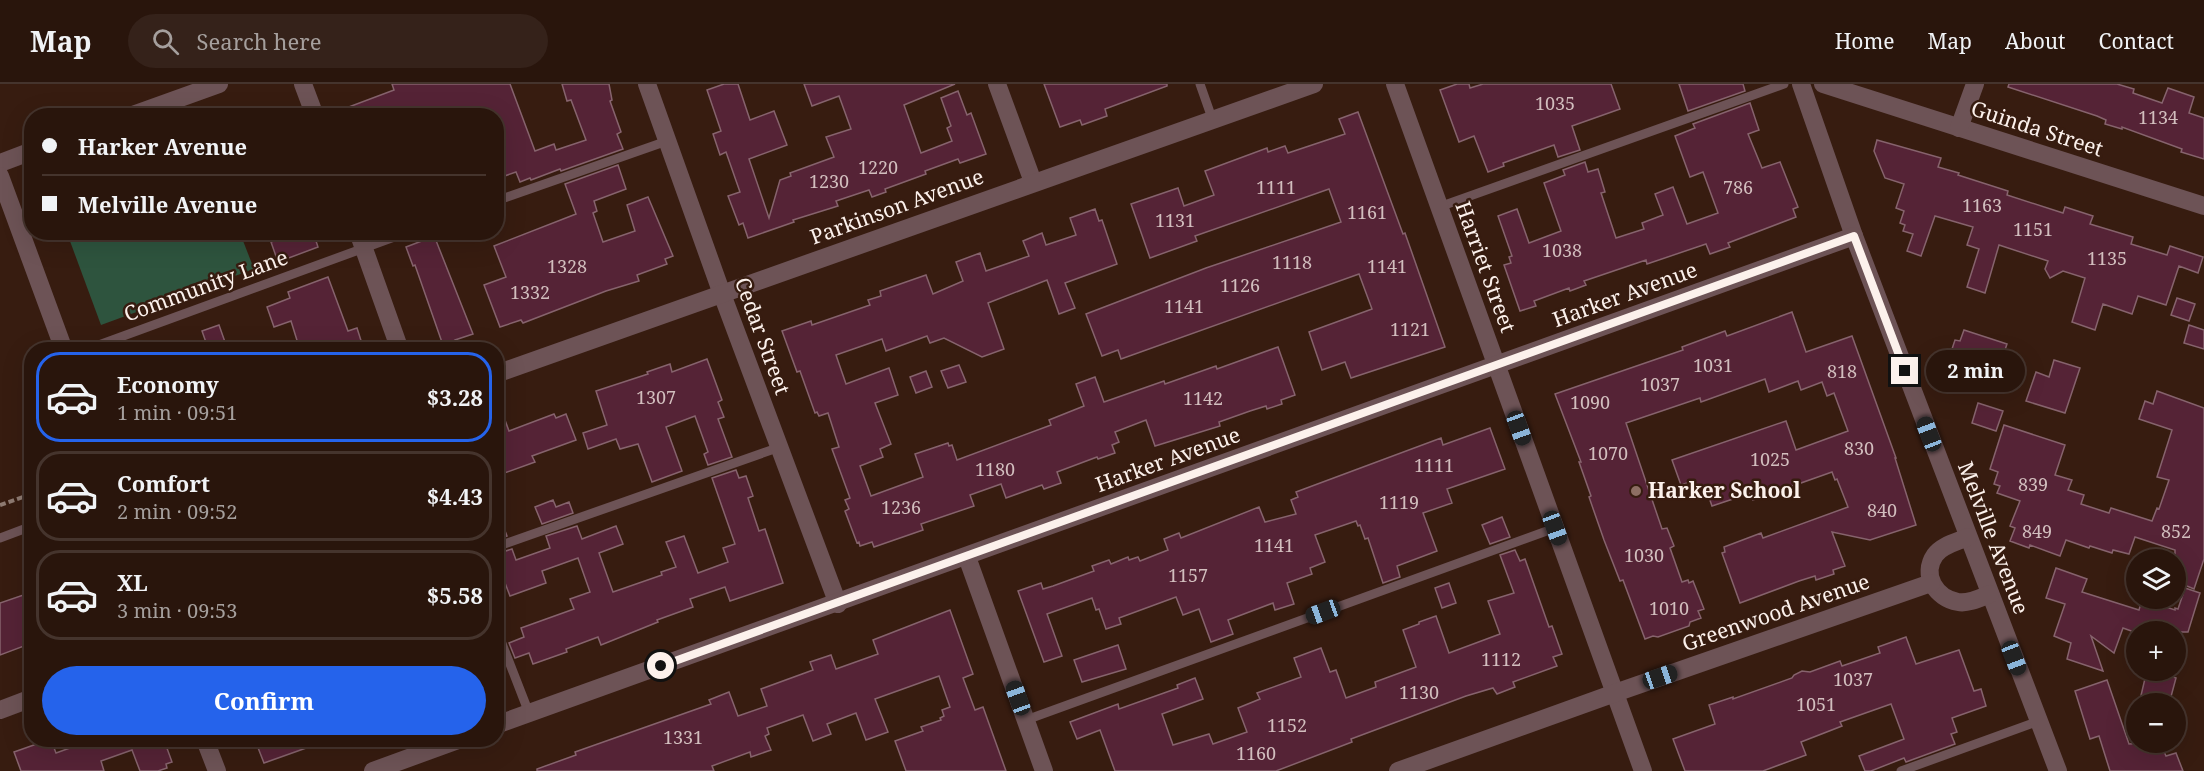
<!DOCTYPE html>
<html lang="en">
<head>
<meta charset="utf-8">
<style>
	body { margin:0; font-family:"Noto Serif",serif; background:#35221a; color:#f1f3f6; height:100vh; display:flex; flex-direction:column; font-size:22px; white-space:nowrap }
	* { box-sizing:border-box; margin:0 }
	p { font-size:20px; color:#a59f9d }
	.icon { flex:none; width:33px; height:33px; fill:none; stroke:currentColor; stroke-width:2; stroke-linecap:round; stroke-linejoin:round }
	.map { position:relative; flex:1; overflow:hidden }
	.side { position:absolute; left:24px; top:258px; width:480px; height:405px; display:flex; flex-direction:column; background:#29150c; border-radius:24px; box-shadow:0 6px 24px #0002,0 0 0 2px #45342d }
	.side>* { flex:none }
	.guide { position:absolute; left:24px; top:24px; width:480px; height:132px; border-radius:24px; box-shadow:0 6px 24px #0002,0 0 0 2px #45342d; display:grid; align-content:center; height:132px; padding:0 18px; background:#29150c }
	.tools { position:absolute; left:2126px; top:465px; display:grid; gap:12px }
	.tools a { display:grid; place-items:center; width:60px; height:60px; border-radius:50%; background:#29150c; box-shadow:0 6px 24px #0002,0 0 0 2px #45342d; font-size:30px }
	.end { position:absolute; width:27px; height:27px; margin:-14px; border:8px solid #fcf1ec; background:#111; box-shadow:0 0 0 3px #111 }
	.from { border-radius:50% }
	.bubble { position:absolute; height:42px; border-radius:21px; background:#29150c; box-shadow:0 6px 24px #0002,0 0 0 2px #45342d; font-size:20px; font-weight:700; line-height:42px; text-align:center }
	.car { position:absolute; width:18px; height:36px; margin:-18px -9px; border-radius:8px; box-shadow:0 0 4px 2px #0007; background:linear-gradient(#222 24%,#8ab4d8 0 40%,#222 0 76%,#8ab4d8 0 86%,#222 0) }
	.guide b { display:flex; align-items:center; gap:21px; height:57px; font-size:22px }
	.guide b+b { border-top:2px solid #45342d }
	.guide i { width:15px; height:15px; background:#f1f3f6 }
	ul { padding:10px 0 0; list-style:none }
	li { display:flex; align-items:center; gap:18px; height:90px; margin:0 12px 9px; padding:0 6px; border:3px solid #45342d; border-radius:24px }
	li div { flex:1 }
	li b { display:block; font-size:22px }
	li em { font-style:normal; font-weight:700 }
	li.selected { border-color:#2563eb }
	li>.icon { width:54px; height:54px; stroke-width:1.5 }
	.action { display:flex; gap:12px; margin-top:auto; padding:12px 18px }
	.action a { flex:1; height:69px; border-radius:36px; background:#2563eb; color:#fff; font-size:24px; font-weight:700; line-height:69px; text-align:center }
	header { display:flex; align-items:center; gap:36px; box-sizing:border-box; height:84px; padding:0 30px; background:#29150c; border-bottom:2px solid #45342d }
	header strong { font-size:28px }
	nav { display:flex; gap:33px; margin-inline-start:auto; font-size:21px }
	.search { width:420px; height:54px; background:#35221a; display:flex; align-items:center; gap:15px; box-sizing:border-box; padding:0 21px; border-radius:33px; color:#a59f9d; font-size:22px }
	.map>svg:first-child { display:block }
	.green { fill:#2e543e }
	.building { fill:#552336; stroke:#86636d; stroke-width:1.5 }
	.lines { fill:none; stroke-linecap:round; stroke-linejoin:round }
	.path { stroke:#8e7a71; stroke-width:4; stroke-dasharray:6 3; stroke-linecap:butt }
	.service { stroke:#6d5356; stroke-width:9 }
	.minor { stroke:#6d5356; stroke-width:18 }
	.tertiary { stroke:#6d5356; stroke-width:18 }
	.route { stroke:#fcf1ec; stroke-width:8 }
	.education-dot { fill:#8d6e63; stroke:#371c10; stroke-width:2 }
	.labels { text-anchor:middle; stroke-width:5; stroke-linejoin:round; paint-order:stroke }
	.number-label { font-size:18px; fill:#d2bebe }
	.street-label { font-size:21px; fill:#fcf1ec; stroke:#371c10 }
	.poi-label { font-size:21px; font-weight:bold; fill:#fcf1ec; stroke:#371c10; text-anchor:start }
</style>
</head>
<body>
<header>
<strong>Map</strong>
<div class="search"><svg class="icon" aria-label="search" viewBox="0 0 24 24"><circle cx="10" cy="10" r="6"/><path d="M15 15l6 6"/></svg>Search here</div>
<nav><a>Home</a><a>Map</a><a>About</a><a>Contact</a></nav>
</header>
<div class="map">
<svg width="2204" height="687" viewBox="0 0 2204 687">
	<rect width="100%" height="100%" fill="#371c10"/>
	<!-- green -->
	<polygon class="green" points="67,149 240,149 254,185 101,241"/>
	<!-- building -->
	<g class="building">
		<polygon points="392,0 510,0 535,67 554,60 556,66 586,56 571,16 567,17 562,0 609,0 612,16 610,17 621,48 617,50 623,65 561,87 560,85 531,96 530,94 520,98 516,88 496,95 496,32 330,32 330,30 394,6"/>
		<polygon points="724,0 738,0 750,36 774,27 787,61 749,75 769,134 780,96 791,92 790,89 834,73 826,53 851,45 839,12 812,22 804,0 955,0 904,21 921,69 952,57 947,44 951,42 941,14 958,7 967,31 971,29 986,70 960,79 958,75 925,87 926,90 885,105 886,108 872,113 869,106 836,117 838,122 793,136 794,138 748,154 743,139 739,141 728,112 740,108 726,68 720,71 713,50 721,47 707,6"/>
		<polygon points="1044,0 1167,0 1167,2 1105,25 1107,32 1082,41 1080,36 1060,43"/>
		<polygon points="1457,0 1469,0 1470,4 1483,0 1611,0 1620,25 1572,42 1580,66 1558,73 1554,61 1503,79 1504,82 1488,88 1474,52 1459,58 1440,6"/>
		<polygon points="1679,0 1743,0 1745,7 1688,27"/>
		<polygon points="2009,0 2117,0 2134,5 2133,9 2162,19 2168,4 2194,13 2189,29 2204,34 2204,75 2181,68 2182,65 2122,43 2122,45 2105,40 2106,36 2097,32 2008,3"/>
		<polygon points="1750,19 1759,46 1748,50 1762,84 1780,78 1798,123 1793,125 1796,133 1728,159 1730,163 1710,170 1706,160 1647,180 1646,176 1584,197 1586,201 1570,207 1569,204 1534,217 1536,222 1520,227 1504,181 1511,179 1509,173 1512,172 1498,132 1517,125 1529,159 1561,147 1544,99 1565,91 1563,86 1585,78 1588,88 1598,85 1605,108 1601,109 1616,154 1644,145 1642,139 1663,131 1655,110 1673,103 1687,140 1718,129 1703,88 1690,93 1675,52 1695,44 1693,40"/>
		<polygon points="1358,28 1403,150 1405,149 1445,263 1351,294 1345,278 1322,286 1309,248 1372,225 1359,190 1121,275 1118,266 1102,272 1086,230 1206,184 1341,138 1329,105 1195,152 1197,157 1150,174 1131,120 1178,104 1184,122 1214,111 1205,87 1267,64 1268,68 1285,62 1288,69 1345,50 1339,35"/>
		<polygon points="1877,56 1941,74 1938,83 1959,89 1958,91 2008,107 2007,111 2063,129 2065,123 2093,132 2090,140 2133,153 2131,160 2167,171 2170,162 2203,173 2198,189 2179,182 2166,221 2138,212 2132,230 2103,220 2095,246 2072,238 2085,194 2063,187 2050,194 2045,185 2048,177 1999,161 1985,209 1967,203 1979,165 1967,161 1973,143 1935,132 1921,172 1907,167 1913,150 1903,147 1905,141 1900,139 1904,127 1896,124 1904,100 1885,94 1874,67"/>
		<polygon points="618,81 626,105 594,117 597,127 593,129 603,158 635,147 627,121 648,113 673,172 665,175 667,180 637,191 639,197 606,207 523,239 521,236 500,243 484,201 506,193 494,162 576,130 565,100"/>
		<polygon points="1095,125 1099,137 1102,136 1117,180 1065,199 1075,224 1059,230 1047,196 988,219 1004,265 982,273 944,254 930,259 927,252 886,267 882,255 836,271 846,300 889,284 898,311 875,319 891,360 880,365 883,373 860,382 871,412 923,393 915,370 948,359 949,362 952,361 957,376 1051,341 1049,336 1084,322 1076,300 1095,293 1104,318 1164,297 1165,300 1216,282 1217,285 1278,263 1295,311 1281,316 1282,320 1267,325 1266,322 1250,327 1219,338 1220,342 1155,362 1146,336 1115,348 1119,358 1112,361 1115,369 1098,375 1097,373 1057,388 1061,399 1044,405 1042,401 1006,414 1001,400 970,411 974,422 921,440 923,446 874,463 872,458 860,462 859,458 857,459 845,427 849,425 845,416 850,414 832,365 839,363 828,329 819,332 817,328 815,329 800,287 797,288 782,247 811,237 812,241 870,221 868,216 881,212 880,207 926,191 933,210 963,197 956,178 980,169 986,187 1029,172 1023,157 1042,149 1046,161 1076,151 1070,134"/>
		<polygon points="278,148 313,148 318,163 278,178 271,158 280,155"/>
		<polygon points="435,154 473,250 455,256 444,264 415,181 413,182 406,163 427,155 428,157"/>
		<polygon points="328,193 348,247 357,244 364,266 300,266 291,237 274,243 267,223 290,214 288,208"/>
		<polygon points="2177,214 2195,220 2189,237 2171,231"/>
		<polygon points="1792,228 1806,268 1852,252 1896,374 1895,374 1916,441 1870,456 1832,448 1845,482 1833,486 1834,490 1816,496 1815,492 1799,497 1740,519 1722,469 1725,468 1724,463 1761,449 1763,454 1848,423 1837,395 1835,396 1832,388 1753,416 1751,409 1712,422 1705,402 1696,405 1693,397 1681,401 1672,376 1786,337 1796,366 1848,347 1834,309 1827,312 1822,298 1801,306 1798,297 1769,308 1765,295 1701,318 1700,314 1626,339 1662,445 1667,444 1674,462 1670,464 1682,498 1688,496 1689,499 1693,497 1704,525 1698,527 1701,534 1690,538 1689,542 1658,553 1653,552 1645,555 1623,496 1620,497 1604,456 1589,413 1591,412 1579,378 1581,378 1555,310 1683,266 1682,263 1725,247 1727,252"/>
		<polygon points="219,241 225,258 208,264 202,247"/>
		<polygon points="2189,241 2204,246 2204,265 2184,259"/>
		<polygon points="1964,246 2007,260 1998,286 1990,283 1983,304 1957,296 1964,275 1950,271 1955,256 1960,257"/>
		<polygon points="707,275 722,316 718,318 724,333 718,335 732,373 708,381 704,370 708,368 695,332 666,343 682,387 652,398 638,360 620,365 616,355 588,365 583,349 607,341 596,307 648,290 647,288 670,280 672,288"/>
		<polygon points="2054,276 2080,284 2065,329 2026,317 2036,288 2049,293"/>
		<polygon points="959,281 966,298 948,304 941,287"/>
		<polygon points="926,287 932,303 916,309 910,293"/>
		<polygon points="2157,307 2204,324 2204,475 2194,505 2175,497 2175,466 2135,453 2129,470 2113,466 2112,469 2090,462 2089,464 2066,456 2060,472 2030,461 2029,464 2010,457 2015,444 2010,442 2020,417 1997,409 2000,402 1994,400 1998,388 1990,385 2004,341 2065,361 2055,391 2072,396 2068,406 2084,411 2081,420 2109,429 2111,424 2152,437 2157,424 2159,425 2169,396 2157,393 2172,346 2139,335 2145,317 2153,320"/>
		<polygon points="498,317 509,347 554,330 556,334 566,330 576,356 532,372 535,378 496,392 496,318"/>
		<polygon points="1978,319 2003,327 1996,347 1972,339"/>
		<polygon points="1490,344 1505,385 1447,405 1452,419 1423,429 1437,467 1397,482 1400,493 1383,499 1368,454 1365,455 1360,441 1358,442 1356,437 1315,451 1325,478 1310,484 1312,490 1287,499 1294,520 1275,526 1273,519 1228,536 1233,550 1211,558 1199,525 1183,531 1176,513 1119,534 1121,540 1106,545 1099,525 1096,526 1092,514 1047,530 1062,572 1044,578 1018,507 1041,499 1043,505 1053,502 1094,487 1092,482 1109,476 1111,480 1128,473 1129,476 1138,473 1140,477 1168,466 1164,455 1179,449 1181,454 1259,423 1265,438 1296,430 1291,416 1298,413 1296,408 1441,354 1443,361"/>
		<polygon points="736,386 739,394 746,392 753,412 748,414 759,447 765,445 783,499 730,517 725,503 690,515 693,523 657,536 658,538 601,561 598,553 566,565 567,568 533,580 529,569 515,574 509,559 524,553 521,544 574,525 570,515 590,508 578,474 542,487 546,499 510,512 496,475 496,470 512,465 516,476 550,464 546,452 577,442 582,455 616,442 623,460 599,469 613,508 662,491 661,488 676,483 666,458 684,452 698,489 728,478 723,464 735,460 712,394"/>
		<polygon points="553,416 556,423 569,418 573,429 542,440 535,423"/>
		<polygon points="496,428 498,428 507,452 496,456"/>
		<polygon points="1502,433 1510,453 1490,460 1482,441"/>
		<polygon points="1515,466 1520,477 1525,475 1549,543 1552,542 1562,570 1553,573 1557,582 1513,598 1515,603 1497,610 1493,604 1466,612 1351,655 1352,658 1276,687 1115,687 1100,646 1077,655 1070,638 1118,620 1119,625 1178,604 1177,601 1195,594 1203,615 1162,630 1173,661 1209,650 1213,660 1247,648 1238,624 1260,615 1257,609 1301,593 1294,574 1321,564 1330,588 1336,586 1346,614 1376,603 1375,598 1416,583 1403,546 1419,540 1419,538 1436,532 1449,569 1500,550 1488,517 1514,509 1500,471"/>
		<polygon points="2056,484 2087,495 2082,508 2139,526 2142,515 2175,526 2175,524 2178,525 2185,504 2200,509 2188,548 2134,548 2123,544 2114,569 2091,552 2103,587 2067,575 2071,559 2054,552 2065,520 2046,514"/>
		<polygon points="1449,499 1456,519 1442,524 1435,504"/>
		<polygon points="32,508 32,559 0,571 0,519"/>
		<polygon points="950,526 973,590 963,594 975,626 983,623 1006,687 906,687 895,657 923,647 921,643 941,636 940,634 944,632 942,626 950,623 939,592 875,615 888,648 866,656 856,629 827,640 831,650 813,657 803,631 767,644 769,650 765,652 771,666 751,673 750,668 712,682 714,687 537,687 537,685 576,671 575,668 711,620 709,616 729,608 738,632 767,622 761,605 813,586 810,578 831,571 836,585 878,570 873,556"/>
		<polygon points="1906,553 1916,580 1959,566 1974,607 1981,605 1986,622 1952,634 1957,648 1951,650 1955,660 1906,678 1904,674 1871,687 1865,687 1859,672 1904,655 1891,620 1840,638 1842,642 1801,658 1806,671 1763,687 1685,687 1673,655 1715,640 1709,621 1733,613 1733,615 1792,594 1794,591 1802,587 1810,588 1840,577 1842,582 1880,569 1878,563"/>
		<polygon points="1118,561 1126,585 1082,598 1074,576"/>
		<polygon points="2147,586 2175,586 2173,593 2176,594 2169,620 2139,620"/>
		<polygon points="2107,596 2129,660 2160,658 2166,672 2176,669 2183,687 2110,687 2099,652 2090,655 2075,607"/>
		<polygon points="48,656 51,656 56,669 92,656 164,656 172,678 166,680 167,684 158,687 140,687 132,666 101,677 104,687 21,687 14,668"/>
		<polygon points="255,656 322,656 323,658 264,679"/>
	</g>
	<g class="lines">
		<!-- path -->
		<polyline class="path" points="0,421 32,410"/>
		<!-- service -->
		<g class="service">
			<polyline points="1200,0 1213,37"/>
			<polyline points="496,117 667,57"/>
			<polyline points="1439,123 1784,0"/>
			<polyline points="85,266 408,148"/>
			<polyline points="0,454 32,442"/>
			<polyline points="496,463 780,363"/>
			<polyline points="496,544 529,629"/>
			<polyline points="1026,636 1555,444"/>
			<polyline points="1901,687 2039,637"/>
		</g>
		<!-- minor -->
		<g class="minor">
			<polyline points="303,0 315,32"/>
			<polyline points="647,0 722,210 838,520"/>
			<polyline points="997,0 1033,98"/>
			<polyline points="1395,0 1643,687"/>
			<polyline points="1801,0 1854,152 2058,687"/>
			<polyline points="1823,0 2204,122"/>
			<polyline points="130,32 219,0"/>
			<polyline points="1959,44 1975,0"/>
			<polyline points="0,79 32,67"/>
			<polyline points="358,148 400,266"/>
			<polyline points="496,290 1314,0"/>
			<path d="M1968,453C1957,458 1942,461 1935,471C1921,491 1936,514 1958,518C1968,520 1980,514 1990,510"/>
			<polyline points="967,473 1044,687"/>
			<polyline points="0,626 32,614"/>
			<polyline points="496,641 1854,152"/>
			<polyline points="373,687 458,656"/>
			<polyline points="1398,687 1615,609 1931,499"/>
		</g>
		<!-- tertiary -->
		<g class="tertiary">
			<polyline points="0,92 64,266"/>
			<polyline points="205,656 217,687"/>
		</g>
	</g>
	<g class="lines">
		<!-- route -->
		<polyline class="route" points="661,582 1854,152 1905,287"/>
	</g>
	<!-- markers -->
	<circle class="education-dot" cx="1636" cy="407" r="6"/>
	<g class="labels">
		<!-- number labels -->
		<g class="number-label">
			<text x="1555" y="26">1035</text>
			<text x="2158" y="40">1134</text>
			<text x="878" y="90">1220</text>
			<text x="829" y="104">1230</text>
			<text x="1276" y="110">1111</text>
			<text x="1738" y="110">786</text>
			<text x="1982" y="128">1163</text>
			<text x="1367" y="135">1161</text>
			<text x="1175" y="143">1131</text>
			<text x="2033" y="152">1151</text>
			<text x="1562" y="173">1038</text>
			<text x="2107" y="181">1135</text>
			<text x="1292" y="185">1118</text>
			<text x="567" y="189">1328</text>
			<text x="1387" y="189">1141</text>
			<text x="1240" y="208">1126</text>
			<text x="530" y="215">1332</text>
			<text x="1184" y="229">1141</text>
			<text x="1410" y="252">1121</text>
			<text x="1713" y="288">1031</text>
			<text x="1842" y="294">818</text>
			<text x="1660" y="307">1037</text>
			<text x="656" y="320">1307</text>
			<text x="1203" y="321">1142</text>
			<text x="1590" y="325">1090</text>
			<text x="1859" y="371">830</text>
			<text x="1608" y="376">1070</text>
			<text x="1770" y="382">1025</text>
			<text x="1434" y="388">1111</text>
			<text x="995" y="392">1180</text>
			<text x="2033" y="407">839</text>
			<text x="1399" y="425">1119</text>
			<text x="901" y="430">1236</text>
			<text x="1882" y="433">840</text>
			<text x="2037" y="454">849</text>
			<text x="2176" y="454">852</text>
			<text x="1274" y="468">1141</text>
			<text x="1644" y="478">1030</text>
			<text x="1188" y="498">1157</text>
			<text x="1669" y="531">1010</text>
			<text x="1501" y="582">1112</text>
			<text x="1853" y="602">1037</text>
			<text x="1419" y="615">1130</text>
			<text x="1816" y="627">1051</text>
			<text x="1287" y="648">1152</text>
			<text x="683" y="660">1331</text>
			<text x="1256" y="676">1160</text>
		</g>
		<!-- street labels -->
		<g class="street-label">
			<text transform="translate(2037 45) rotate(18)" y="7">Guinda Street</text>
			<text transform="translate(897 123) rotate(-20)" y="7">Parkinson Avenue</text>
			<text transform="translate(1485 183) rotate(70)" y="7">Harriet Street</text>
			<text transform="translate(206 202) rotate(-20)" y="7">Community Lane</text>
			<text transform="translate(1625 211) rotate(-20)" y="7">Harker Avenue</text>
			<text transform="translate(762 252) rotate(70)" y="7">Cedar Street</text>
			<text transform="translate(1168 376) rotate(-20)" y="7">Harker Avenue</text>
			<text transform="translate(1993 454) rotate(69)" y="7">Melville Avenue</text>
			<text transform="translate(1776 529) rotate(-19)" y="7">Greenwood Avenue</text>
		</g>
		<!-- poi labels -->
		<g class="poi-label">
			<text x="1648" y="414">Harker School</text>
		</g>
	</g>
</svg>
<div class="tools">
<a><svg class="icon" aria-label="layers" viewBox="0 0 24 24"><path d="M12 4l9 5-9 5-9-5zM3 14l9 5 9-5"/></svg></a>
<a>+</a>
<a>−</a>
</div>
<i class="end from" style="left:661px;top:582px"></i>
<i class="end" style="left:1905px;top:287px"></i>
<div class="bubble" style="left:1926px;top:266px;width:99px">2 min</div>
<i class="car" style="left:1519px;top:344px;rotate:160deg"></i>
<i class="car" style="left:1929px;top:350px;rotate:339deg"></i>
<i class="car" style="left:1555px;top:444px;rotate:160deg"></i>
<i class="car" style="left:1323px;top:528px;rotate:250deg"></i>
<i class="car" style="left:2014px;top:574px;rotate:159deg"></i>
<i class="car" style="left:1660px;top:593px;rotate:71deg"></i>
<i class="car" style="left:1018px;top:614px;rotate:340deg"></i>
<div class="guide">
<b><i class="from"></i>Harker Avenue</b>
<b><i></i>Melville Avenue</b>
</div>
<section class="side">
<ul>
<li class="selected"><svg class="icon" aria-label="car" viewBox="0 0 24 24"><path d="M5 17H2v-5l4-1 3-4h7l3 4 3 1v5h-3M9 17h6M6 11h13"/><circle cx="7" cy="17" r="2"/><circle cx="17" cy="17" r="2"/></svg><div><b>Economy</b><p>1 min · 09:51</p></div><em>$3.28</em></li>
<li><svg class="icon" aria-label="car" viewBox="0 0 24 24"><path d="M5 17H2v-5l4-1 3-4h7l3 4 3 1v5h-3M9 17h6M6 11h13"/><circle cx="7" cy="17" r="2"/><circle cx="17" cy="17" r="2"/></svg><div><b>Comfort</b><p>2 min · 09:52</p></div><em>$4.43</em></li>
<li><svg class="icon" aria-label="car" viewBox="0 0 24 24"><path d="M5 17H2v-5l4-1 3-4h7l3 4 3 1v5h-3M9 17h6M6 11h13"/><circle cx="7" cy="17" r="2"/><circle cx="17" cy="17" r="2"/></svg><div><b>XL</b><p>3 min · 09:53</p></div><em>$5.58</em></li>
</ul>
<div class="action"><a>Confirm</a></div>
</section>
</div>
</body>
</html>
